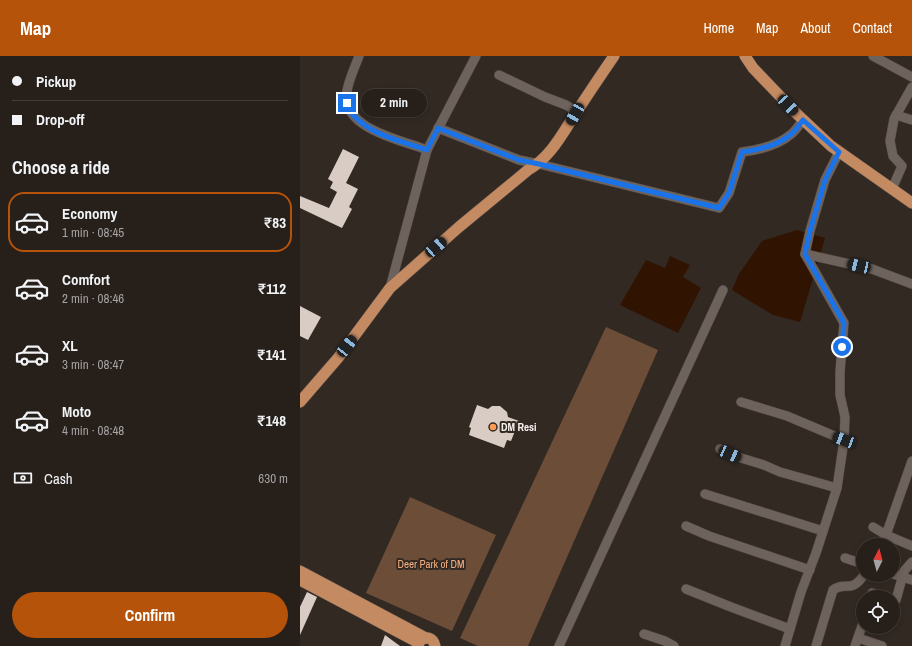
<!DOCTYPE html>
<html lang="en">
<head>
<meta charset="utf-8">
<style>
	body { margin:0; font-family:"Archivo Narrow",sans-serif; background:#322c27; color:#f1f3f6; height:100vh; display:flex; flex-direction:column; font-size:15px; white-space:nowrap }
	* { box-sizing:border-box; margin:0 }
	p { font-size:13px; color:#a4a2a2 }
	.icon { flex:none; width:22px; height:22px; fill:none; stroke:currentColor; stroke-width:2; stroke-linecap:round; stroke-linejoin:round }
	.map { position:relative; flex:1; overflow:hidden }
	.panel { display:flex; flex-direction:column; background:#261f1a; width:300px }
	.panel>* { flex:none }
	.hud { display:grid; align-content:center; height:88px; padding:0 12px; background:#261f1a }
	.needle { width:26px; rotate:6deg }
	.controls { position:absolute; left:556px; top:482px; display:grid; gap:8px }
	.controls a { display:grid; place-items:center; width:44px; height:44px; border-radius:50%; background:#261f1a; box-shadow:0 2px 6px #0003,0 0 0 1px #423d39; font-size:20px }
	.end { position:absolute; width:18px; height:18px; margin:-9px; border:5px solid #1a73e8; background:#fff; box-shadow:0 0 0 2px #fff }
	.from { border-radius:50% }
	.bubble { position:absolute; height:28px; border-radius:14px; background:#261f1a; box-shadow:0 2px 6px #0003,0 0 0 1px #423d39; font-size:13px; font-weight:700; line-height:28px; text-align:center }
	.car { position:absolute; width:12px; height:24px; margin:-12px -6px; border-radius:5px; box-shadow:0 0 3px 1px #0007; background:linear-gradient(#222 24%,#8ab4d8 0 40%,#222 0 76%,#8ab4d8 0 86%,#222 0) }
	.hud b { display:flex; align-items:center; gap:14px; height:38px; font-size:15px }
	.hud b+b { border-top:1px solid #423d39 }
	.hud i { width:10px; height:10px; background:#f1f3f6 }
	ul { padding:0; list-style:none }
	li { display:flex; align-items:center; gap:12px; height:60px; margin:0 8px 6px; padding:0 4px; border:2px solid transparent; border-radius:16px }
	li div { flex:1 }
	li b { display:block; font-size:15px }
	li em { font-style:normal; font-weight:700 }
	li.on { border-color:#b45309 }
	li>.icon { width:36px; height:36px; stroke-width:1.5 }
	h2 { padding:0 12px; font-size:18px; line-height:48px }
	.pay { display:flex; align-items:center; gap:10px; height:44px; padding:0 12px; font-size:15px }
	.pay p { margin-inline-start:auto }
	.action { display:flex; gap:8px; margin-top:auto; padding:8px 12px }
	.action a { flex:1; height:46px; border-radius:24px; background:#b45309; color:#fff; font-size:16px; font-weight:700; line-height:46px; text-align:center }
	header { display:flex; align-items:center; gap:24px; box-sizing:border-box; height:56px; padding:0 20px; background:#b45309; color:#fff }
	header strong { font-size:19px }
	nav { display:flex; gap:22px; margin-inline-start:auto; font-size:14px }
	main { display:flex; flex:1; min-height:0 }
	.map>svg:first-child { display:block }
	.green { fill:#6c4d38 }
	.water { fill:#301300 }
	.building { fill:#d8ccc4 }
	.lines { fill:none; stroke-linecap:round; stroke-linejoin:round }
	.minor-casing { stroke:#4f4743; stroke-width:10 }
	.primary-casing { stroke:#4f4743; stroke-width:12 }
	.minor { stroke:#6e635c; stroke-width:9 }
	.primary { stroke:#c48a61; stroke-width:11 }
	.route { stroke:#1a73e8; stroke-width:5 }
	.poi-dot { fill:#fd9c56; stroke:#322923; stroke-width:1.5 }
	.labels { text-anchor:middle; stroke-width:4; stroke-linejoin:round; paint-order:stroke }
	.poi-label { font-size:11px; font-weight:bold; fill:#f7f0ed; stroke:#322923; text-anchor:start }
	.park-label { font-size:11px; fill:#f3af81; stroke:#322923 }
</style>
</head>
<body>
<header>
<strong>Map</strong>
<nav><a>Home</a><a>Map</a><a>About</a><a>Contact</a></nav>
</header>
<main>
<section class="panel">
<div class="hud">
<b><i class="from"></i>Pickup</b>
<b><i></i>Drop-off</b>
</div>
<h2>Choose a ride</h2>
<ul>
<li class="on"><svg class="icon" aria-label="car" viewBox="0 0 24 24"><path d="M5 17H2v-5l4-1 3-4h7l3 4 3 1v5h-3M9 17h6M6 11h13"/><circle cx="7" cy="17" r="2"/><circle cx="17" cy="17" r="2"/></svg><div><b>Economy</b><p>1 min · 08:45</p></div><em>₹83</em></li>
<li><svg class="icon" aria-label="car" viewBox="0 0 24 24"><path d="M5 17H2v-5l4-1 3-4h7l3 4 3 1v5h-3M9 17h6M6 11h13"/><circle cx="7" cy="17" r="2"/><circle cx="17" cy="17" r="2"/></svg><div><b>Comfort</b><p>2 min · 08:46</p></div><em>₹112</em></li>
<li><svg class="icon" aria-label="car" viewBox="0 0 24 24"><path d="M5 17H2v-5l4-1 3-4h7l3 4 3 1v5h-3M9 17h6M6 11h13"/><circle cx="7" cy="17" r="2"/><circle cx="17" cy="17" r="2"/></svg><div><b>XL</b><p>3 min · 08:47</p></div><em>₹141</em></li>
<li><svg class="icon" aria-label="car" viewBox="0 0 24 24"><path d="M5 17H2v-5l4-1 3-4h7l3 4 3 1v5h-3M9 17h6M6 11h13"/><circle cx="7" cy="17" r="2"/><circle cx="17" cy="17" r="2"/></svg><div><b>Moto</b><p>4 min · 08:48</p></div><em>₹148</em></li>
</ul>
<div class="pay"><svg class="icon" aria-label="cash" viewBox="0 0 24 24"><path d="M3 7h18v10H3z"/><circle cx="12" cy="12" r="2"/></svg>Cash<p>630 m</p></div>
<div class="action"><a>Confirm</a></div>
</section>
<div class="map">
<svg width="612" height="590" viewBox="0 0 612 590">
	<rect width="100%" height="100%" fill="#322923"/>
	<!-- green -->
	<g class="green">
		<polygon points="306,271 358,294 228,590 178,590 160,582"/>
		<polygon points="110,441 196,479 152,575 66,537"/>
	</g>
	<!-- water -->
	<g class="water">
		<polygon points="497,174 525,182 500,266 473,259 432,234 439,218 462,185"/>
		<polygon points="370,200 390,209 383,221 401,232 378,277 320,249 346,204 365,212"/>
	</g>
	<!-- building -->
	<g class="building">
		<polygon points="43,93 59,101 46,127 58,133 49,151 52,153 42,172 0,152 0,140 29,152 37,136 30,132 33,126 28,123"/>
		<polygon points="0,250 21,261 8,284 0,280"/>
		<polygon points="177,349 188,353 192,350 200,350 207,356 208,361 219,365 211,385 207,384 204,392 169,379 171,372 169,371"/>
		<polygon points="7,536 17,541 0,579 0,551"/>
		<polygon points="85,579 100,590 81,590"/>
	</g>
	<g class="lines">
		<!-- minor casing -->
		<g class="minor-casing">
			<g id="minor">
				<path d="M59,0C55,11 49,23 47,35C40,73 102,84 127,94L90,232"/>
				<polyline points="573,0 612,21"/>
				<polyline points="199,19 245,41 266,49 271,52 275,58"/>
				<polyline points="596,59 612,64"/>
				<path d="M138,72L219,104L239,108L419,152L429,137L442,96C458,94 477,90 490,79C495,76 499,69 503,64"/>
				<polyline points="127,94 176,0"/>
				<polyline points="592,133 602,110 593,100 590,85 594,63 612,31"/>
				<polyline points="505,198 572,213 612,228"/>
				<polyline points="441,346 487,360 544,384"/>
				<polyline points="420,393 441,402 464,409 480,416 537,432"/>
				<polyline points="405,438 523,475"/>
				<polyline points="386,470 409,480 510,514"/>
				<polyline points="573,471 586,479 612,490"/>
				<polyline points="581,489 586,479 612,405"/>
				<polyline points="545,502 563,508"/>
				<polyline points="593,518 612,524"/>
				<polyline points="386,533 431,551 490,573"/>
				<polyline points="571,541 572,537 587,541"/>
				<polyline points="593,543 596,544 604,515 612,506"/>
				<polyline points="344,578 365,585 374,590"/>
				<polyline points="558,582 582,590"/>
				<polyline points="259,590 423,234"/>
				<polyline points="485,590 501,536 516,497 537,432 544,384 545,361 540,339 540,316 544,267 505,198 510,175 525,124 539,96"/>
				<path d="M516,590L533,534C545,524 550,539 564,519"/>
				<polyline points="555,590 563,567"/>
			</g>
		</g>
		<!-- primary casing -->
		<g class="primary-casing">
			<g id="primary">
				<polyline points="445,0 453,12 498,59 531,90 612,147"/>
				<path d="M0,346L38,302L90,232L159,171L228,114C251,101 262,78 276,57C288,38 301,19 314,0"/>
				<polyline points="0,515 126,582"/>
				<polyline points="0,524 119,587"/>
				<path d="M121,584C128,580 133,582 135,590"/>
			</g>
		</g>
		<!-- minor -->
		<use href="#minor" class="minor"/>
		<!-- primary -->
		<use href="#primary" class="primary"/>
	</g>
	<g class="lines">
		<!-- route -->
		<path class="route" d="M47,47C49,51 50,57 54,60C73,80 102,85 127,94L138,72L219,104L239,108L419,152L429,137L442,96C458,94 477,90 490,79C495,76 499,69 503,64L539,96L525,124L510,175L505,198L544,267L542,291"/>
	</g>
	<!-- markers -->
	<circle class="poi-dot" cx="193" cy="371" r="4"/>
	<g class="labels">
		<!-- poi labels -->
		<g class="poi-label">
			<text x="201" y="375">DM Resi</text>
		</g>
		<!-- park labels -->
		<g class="park-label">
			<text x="131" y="512">Deer Park of DM</text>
		</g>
	</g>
</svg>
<div class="controls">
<a><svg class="needle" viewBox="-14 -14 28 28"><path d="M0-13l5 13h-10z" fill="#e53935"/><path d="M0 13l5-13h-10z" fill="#a4a2a2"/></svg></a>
<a><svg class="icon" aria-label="locate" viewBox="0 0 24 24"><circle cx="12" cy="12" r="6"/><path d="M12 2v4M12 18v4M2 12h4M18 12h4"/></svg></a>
</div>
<i class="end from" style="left:542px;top:291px"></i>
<i class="end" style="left:47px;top:47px"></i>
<div class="bubble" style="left:61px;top:33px;width:66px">2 min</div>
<i class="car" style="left:488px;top:49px;rotate:137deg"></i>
<i class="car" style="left:275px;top:58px;rotate:210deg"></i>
<i class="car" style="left:136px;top:191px;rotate:49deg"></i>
<i class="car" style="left:559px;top:210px;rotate:283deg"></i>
<i class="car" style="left:47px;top:290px;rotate:38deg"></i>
<i class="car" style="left:544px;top:384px;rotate:291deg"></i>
<i class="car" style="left:430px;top:398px;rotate:114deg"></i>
</div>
</main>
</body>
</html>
